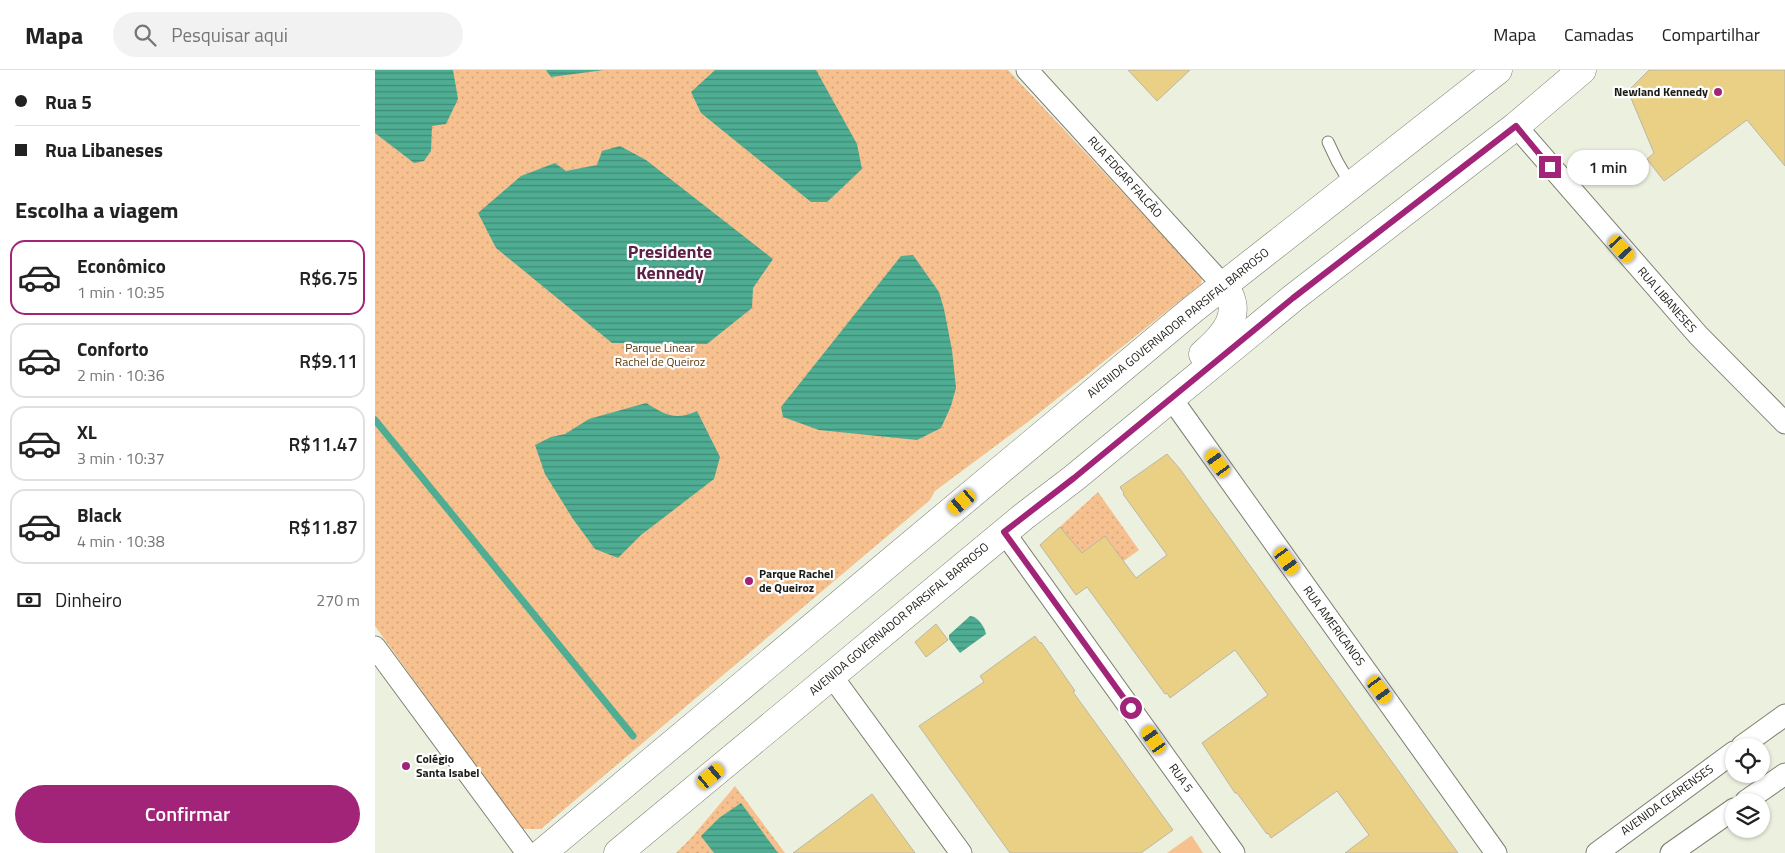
<!DOCTYPE html>
<html lang="pt">
<head>
<meta charset="utf-8">
<style>
	body { margin:0; font-family:"Titillium Web",sans-serif; background:#f2f2f2; color:#222; height:100vh; display:flex; flex-direction:column; font-size:19px; white-space:nowrap }
	* { box-sizing:border-box; margin:0 }
	p { font-size:16px; color:#767676 }
	.icon { flex:none; width:28px; height:28px; fill:none; stroke:currentColor; stroke-width:2; stroke-linecap:round; stroke-linejoin:round }
	.map { position:relative; flex:1; overflow:hidden }
	.drawer { display:flex; flex-direction:column; background:#fff; width:375px }
	.drawer>* { flex:none }
	.banner { display:grid; align-content:center; height:110px; padding:0 15px; background:#fff }
	.fabs { position:absolute; left:1350px; top:668px; display:grid; gap:10px }
	.fabs a { display:grid; place-items:center; width:45px; height:45px; border-radius:50%; background:#fff; box-shadow:0 1px 4px #0004; font-size:25px }
	.end { position:absolute; width:22px; height:22px; margin:-11px; border:6px solid #a12478; background:#fff; box-shadow:0 0 0 2px #fff }
	.from { border-radius:50% }
	.bubble { position:absolute; height:35px; border-radius:18px; background:#fff; box-shadow:0 1px 4px #0004; font-size:16px; font-weight:600; line-height:35px; text-align:center }
	.car { position:absolute; width:15px; height:30px; margin:-15px -8px; border-radius:6px; box-shadow:0 0 4px 1px #0007; background:linear-gradient(#f5c518 24%,#345 0 40%,#f5c518 0 76%,#345 0 86%,#f5c518 0) }
	.banner b { display:flex; align-items:center; gap:18px; height:48px; font-size:19px }
	.banner b+b { border-top:1px solid #e0e0e0 }
	.banner i { width:12px; height:12px; background:#222 }
	ul { padding:0; list-style:none }
	li { display:flex; align-items:center; gap:15px; height:75px; margin:0 10px 8px; padding:0 5px; border:2px solid #e0e0e0; border-radius:15px }
	li div { flex:1 }
	li b { display:block; font-size:19px }
	li em { font-style:normal; font-weight:600 }
	li.on { border-color:#a12478 }
	li>.icon { width:45px; height:45px; stroke-width:1.5 }
	h2 { padding:0 15px; font-size:22px; line-height:60px }
	.pay { display:flex; align-items:center; gap:12px; height:55px; padding:0 15px; font-size:19px }
	.pay p { margin-inline-start:auto }
	.button { display:flex; gap:10px; margin-top:auto; padding:10px 15px }
	.button a { flex:1; height:58px; border-radius:30px; background:#a12478; color:#fff; font-size:20px; font-weight:600; line-height:58px; text-align:center }
	header { display:flex; align-items:center; gap:30px; box-sizing:border-box; height:70px; padding:0 25px; background:#fff; border-bottom:1px solid #e0e0e0 }
	header strong { font-size:24px }
	nav { display:flex; gap:28px; margin-inline-start:auto; font-size:18px }
	.search { width:350px; height:45px; background:#f2f2f2; display:flex; align-items:center; gap:12px; box-sizing:border-box; padding:0 18px; border-radius:28px; color:#767676; font-size:19px }
	main { display:flex; flex:1; min-height:0 }
	.map>svg:first-child { display:block }
	.park { fill:url(#park-dots) }
	.garden { fill:#f6c18f }
	.water { fill:url(#water-rules) }
	.lines { fill:none; stroke-linecap:round; stroke-linejoin:round }
	.stream { stroke:#4ead92; stroke-width:7 }
	.building { fill:#ead085; stroke:#bbb6a6 }
	.service-casing { stroke:#7c7f70; stroke-width:13 }
	.minor-casing { stroke:#7c7f70; stroke-width:23 }
	.primary-casing { stroke:#7c7f70; stroke-width:29 }
	.service { stroke:#fff; stroke-width:11 }
	.minor { stroke:#fff; stroke-width:21 }
	.primary { stroke:#fff; stroke-width:28 }
	.route { stroke:#a12478; stroke-width:6 }
	.poi-dot { fill:#a12478; stroke:#fff; stroke-width:2 }
	.labels { text-anchor:middle; stroke-width:4.5; stroke-linejoin:round; paint-order:stroke }
	.poi-label { font-size:12px; font-weight:bold; fill:#191a14; stroke:#fff; text-anchor:start }
	.street-label { font-size:12px; fill:#191a14; stroke:#fff }
	.park-label { font-size:12px; fill:#5d370a; stroke:#fff }
	.district-label { font-size:18px; font-weight:bold; fill:#5e2249; stroke:#fff }
</style>
</head>
<body>
<header>
<strong>Mapa</strong>
<div class="search"><svg class="icon" aria-label="search" viewBox="0 0 24 24"><circle cx="10" cy="10" r="6"/><path d="M15 15l6 6"/></svg>Pesquisar aqui</div>
<nav><a>Mapa</a><a>Camadas</a><a>Compartilhar</a></nav>
</header>
<main>
<section class="drawer">
<div class="banner">
<b><i class="from"></i>Rua 5</b>
<b><i></i>Rua Libaneses</b>
</div>
<h2>Escolha a viagem</h2>
<ul>
<li class="on"><svg class="icon" aria-label="car" viewBox="0 0 24 24"><path d="M5 17H2v-5l4-1 3-4h7l3 4 3 1v5h-3M9 17h6M6 11h13"/><circle cx="7" cy="17" r="2"/><circle cx="17" cy="17" r="2"/></svg><div><b>Econômico</b><p>1 min · 10:35</p></div><em>R$6.75</em></li>
<li><svg class="icon" aria-label="car" viewBox="0 0 24 24"><path d="M5 17H2v-5l4-1 3-4h7l3 4 3 1v5h-3M9 17h6M6 11h13"/><circle cx="7" cy="17" r="2"/><circle cx="17" cy="17" r="2"/></svg><div><b>Conforto</b><p>2 min · 10:36</p></div><em>R$9.11</em></li>
<li><svg class="icon" aria-label="car" viewBox="0 0 24 24"><path d="M5 17H2v-5l4-1 3-4h7l3 4 3 1v5h-3M9 17h6M6 11h13"/><circle cx="7" cy="17" r="2"/><circle cx="17" cy="17" r="2"/></svg><div><b>XL</b><p>3 min · 10:37</p></div><em>R$11.47</em></li>
<li><svg class="icon" aria-label="car" viewBox="0 0 24 24"><path d="M5 17H2v-5l4-1 3-4h7l3 4 3 1v5h-3M9 17h6M6 11h13"/><circle cx="7" cy="17" r="2"/><circle cx="17" cy="17" r="2"/></svg><div><b>Black</b><p>4 min · 10:38</p></div><em>R$11.87</em></li>
</ul>
<div class="pay"><svg class="icon" aria-label="cash" viewBox="0 0 24 24"><path d="M3 7h18v10H3z"/><circle cx="12" cy="12" r="2"/></svg>Dinheiro<p>270 m</p></div>
<div class="button"><a>Confirmar</a></div>
</section>
<div class="map">
<svg width="1410" height="783" viewBox="0 0 1410 783">
	<defs>
		<pattern id="park-dots" width="8" height="8" patternUnits="userSpaceOnUse" patternTransform="scale(1.25)"><rect width="8" height="8" fill="#f6c18f"/><path d="M2 2h.1M6 6h.1" fill="none" stroke="#d2a57a" stroke-width="1.8" stroke-linecap="round"/></pattern>
		<pattern id="water-rules" width="6" height="5" patternUnits="userSpaceOnUse" patternTransform="scale(1.25)"><rect width="6" height="5" fill="#4ead92"/><path d="M0 2.5h6" fill="none" stroke="#408c76"/></pattern>
	</defs>
	<rect width="100%" height="100%" fill="#ecf0df"/>
	<!-- park -->
	<g class="park">
		<polygon points="0,0 633,0 827,207 826,214 654,351 560,421 555,430 166,759 146,759 0,556"/>
		<polygon points="723,422 764,480 701,525 665,475"/>
		<polygon points="360,716 410,783 301,783 317,767"/>
	</g>
	<!-- garden -->
	<polygon class="garden" points="817,766 828,783 792,783 816,766"/>
	<!-- water -->
	<g class="water">
		<polygon points="0,0 78,0 83,29 71,54 57,56 56,81 49,91 39,93 0,63"/>
		<polygon points="171,0 229,0 176,7"/>
		<polygon points="340,0 441,0 482,74 487,99 452,132 436,132 326,43 316,22"/>
		<polygon points="245,76 271,90 398,189 378,218 377,238 332,274 237,273 121,178 103,143 146,106 180,93 191,101 222,95 227,81"/>
		<polygon points="538,185 564,222 569,239 577,280 581,318 576,336 566,358 542,370 444,360 408,347 406,337 526,186"/>
		<path d="M271,333C291,345 300,351 322,341L345,387L339,409L266,465L243,488L220,479L198,449L170,404L160,375L176,367L190,364L214,349Z"/>
		<path d="M595,546C602,546 610,557 611,564L585,583L574,569V565Z"/>
		<polygon points="366,733 403,783 339,783 326,766 344,748"/>
	</g>
	<g class="lines">
		<!-- stream -->
		<polyline class="stream" points="0,350 258,666"/>
	</g>
	<!-- building -->
	<g class="building">
		<polygon points="753,0 815,0 782,31"/>
		<polygon points="1274,0 1410,0 1410,96 1372,50 1289,111 1272,89 1279,83 1253,21"/>
		<polygon points="792,384 805,399 1083,783 970,783 994,765 962,721 896,768 893,763 892,764 862,723 860,723 827,673 893,625 860,580 795,628 792,623 790,624 712,517 701,525 665,475 685,457 707,483 730,466 761,508 792,485 748,424 749,423 745,417"/>
		<polygon points="561,554 573,570 551,587 540,572"/>
		<polygon points="660,566 665,573 666,572 700,621 698,622 798,760 766,783 635,783 544,656 609,612 605,606"/>
		<polygon points="497,724 540,783 418,783 464,749"/>
	</g>
	<g class="lines">
		<!-- service casing -->
		<g class="service-casing">
			<polyline id="service" points="953,72 962,91 976,115"/>
		</g>
		<!-- minor casing -->
		<g class="minor-casing">
			<g id="minor">
				<polyline points="652,0 848,215"/>
				<polyline points="1141,56 1323,265 1410,353"/>
				<polyline points="796,328 1121,783"/>
				<polyline points="629,462 859,783"/>
				<polyline points="0,577 152,783"/>
				<polyline points="456,605 586,783"/>
				<polyline points="1367,676 1410,645"/>
				<polyline points="1371,731 1410,704"/>
				<polyline points="1222,783 1359,682"/>
				<polyline points="1296,783 1359,739"/>
			</g>
		</g>
		<!-- primary casing -->
		<g class="primary-casing">
			<g id="primary">
				<path d="M828,284C843,271 864,251 856,229C855,224 850,219 848,215"/>
				<polyline points="167,783 817,240 1123,0"/>
				<polyline points="243,783 648,447 699,408 918,228 1141,56 1207,0"/>
			</g>
		</g>
		<!-- service -->
		<use href="#service" class="service"/>
		<!-- minor -->
		<use href="#minor" class="minor"/>
		<!-- primary -->
		<use href="#primary" class="primary"/>
	</g>
	<g class="lines">
		<!-- route -->
		<polyline class="route" points="756,638 629,462 699,408 918,228 1141,56 1175,97"/>
	</g>
	<!-- markers -->
	<g class="poi-dot">
		<circle cx="1343" cy="22" r="5"/>
		<circle cx="374" cy="511" r="5"/>
		<circle cx="31" cy="696" r="5"/>
	</g>
	<g class="labels">
		<!-- poi labels -->
		<g class="poi-label">
			<text x="1333" y="26" text-anchor="end">Newland Kennedy</text>
			<text x="384" y="508">Parque Rachel<tspan x="384" dy="14">de Queiroz</tspan></text>
			<text x="41" y="693">Colégio<tspan x="41" dy="14">Santa Isabel</tspan></text>
		</g>
		<!-- street labels -->
		<g class="street-label">
			<text transform="translate(750 107) rotate(48)" y="4">RUA EDGAR FALCÃO</text>
			<text transform="translate(1292 230) rotate(49)" y="4">RUA LIBANESES</text>
			<text transform="translate(803 253) rotate(-39)" y="4">AVENIDA GOVERNADOR PARSIFAL BARROSO</text>
			<text transform="translate(524 549) rotate(-40)" y="4">AVENIDA GOVERNADOR PARSIFAL BARROSO</text>
			<text transform="translate(959 556) rotate(54)" y="4">RUA AMERICANOS</text>
			<text transform="translate(806 708) rotate(54)" y="4">RUA 5</text>
			<text transform="translate(1292 730) rotate(-36)" y="4">AVENIDA CEARENSES</text>
		</g>
		<!-- park labels -->
		<g class="park-label">
			<text x="285" y="282">Parque Linear<tspan x="285" dy="14">Rachel de Queiroz</tspan></text>
		</g>
		<!-- district labels -->
		<g class="district-label">
			<text x="295" y="188">Presidente<tspan x="295" dy="21">Kennedy</tspan></text>
		</g>
	</g>
</svg>
<div class="fabs">
<a><svg class="icon" aria-label="locate" viewBox="0 0 24 24"><circle cx="12" cy="12" r="6"/><path d="M12 2v4M12 18v4M2 12h4M18 12h4"/></svg></a>
<a><svg class="icon" aria-label="layers" viewBox="0 0 24 24"><path d="M12 4l9 5-9 5-9-5zM3 14l9 5 9-5"/></svg></a>
</div>
<i class="end from" style="left:756px;top:638px"></i>
<i class="end" style="left:1175px;top:97px"></i>
<div class="bubble" style="left:1192px;top:80px;width:82px">1 min</div>
<i class="car" style="left:1247px;top:179px;rotate:138deg"></i>
<i class="car" style="left:843px;top:393px;rotate:324deg"></i>
<i class="car" style="left:587px;top:432px;rotate:230deg"></i>
<i class="car" style="left:912px;top:491px;rotate:144deg"></i>
<i class="car" style="left:1005px;top:620px;rotate:144deg"></i>
<i class="car" style="left:779px;top:670px;rotate:325deg"></i>
<i class="car" style="left:336px;top:706px;rotate:50deg"></i>
</div>
</main>
</body>
</html>
